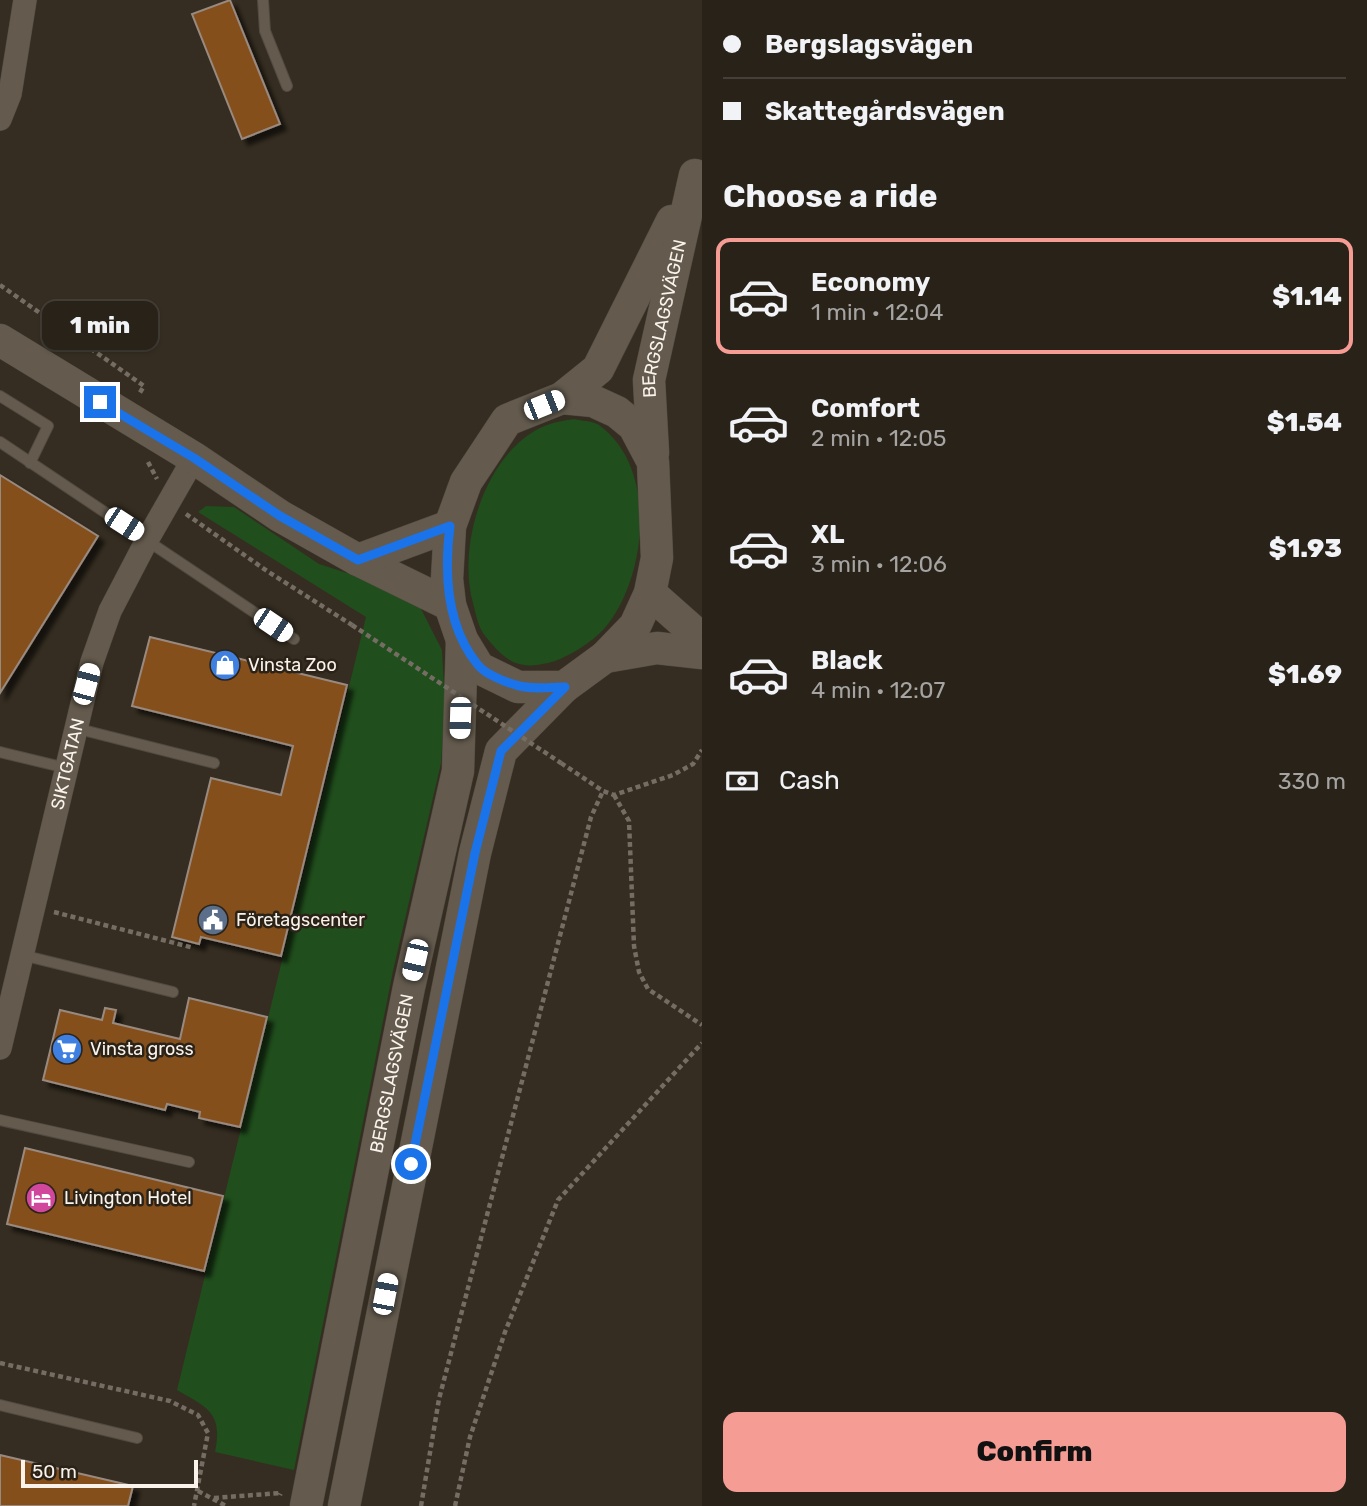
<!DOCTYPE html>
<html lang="en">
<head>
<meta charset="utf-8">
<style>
	body { margin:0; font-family:Rubik,sans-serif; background:#342f26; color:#f1f3f6; height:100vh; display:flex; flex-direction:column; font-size:26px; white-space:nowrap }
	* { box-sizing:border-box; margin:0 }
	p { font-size:23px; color:#a5a4a2 }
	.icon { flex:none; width:38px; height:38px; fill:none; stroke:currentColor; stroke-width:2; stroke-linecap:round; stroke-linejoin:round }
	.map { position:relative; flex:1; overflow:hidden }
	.side { display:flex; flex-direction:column; background:#282219; width:665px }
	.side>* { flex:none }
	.hud { display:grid; align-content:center; height:154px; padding:0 21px; background:#282219 }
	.scale { position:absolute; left:21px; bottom:18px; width:177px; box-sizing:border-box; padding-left:7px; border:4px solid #f9f3ec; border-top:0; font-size:19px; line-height:24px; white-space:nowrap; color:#f9f3ec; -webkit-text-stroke:5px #2b2318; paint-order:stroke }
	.end { position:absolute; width:32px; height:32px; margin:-16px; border:9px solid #1a73e8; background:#fff; box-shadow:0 0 0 4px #fff }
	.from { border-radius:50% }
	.bubble { position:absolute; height:49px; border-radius:14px; background:#282219; box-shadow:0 2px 5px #0004,0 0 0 2px #443f38; font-size:23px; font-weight:800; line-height:49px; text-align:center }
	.car { position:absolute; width:21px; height:42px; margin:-21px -10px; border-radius:9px; box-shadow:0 0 5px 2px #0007; background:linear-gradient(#fff 24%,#345 0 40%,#fff 0 76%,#345 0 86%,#fff 0) }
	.hud b { display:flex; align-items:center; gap:24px; height:66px; font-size:26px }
	.hud b+b { border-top:2px solid #443f38 }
	.hud i { width:18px; height:18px; background:#f1f3f6 }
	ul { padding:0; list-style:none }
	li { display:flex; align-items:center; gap:21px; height:116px; margin:0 14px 10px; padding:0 7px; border:4px solid transparent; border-radius:14px }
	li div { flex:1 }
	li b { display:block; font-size:26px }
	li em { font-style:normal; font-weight:800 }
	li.current { border-color:#f59c95 }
	li>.icon { width:63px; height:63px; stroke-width:1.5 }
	h2 { padding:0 21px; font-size:32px; line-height:84px }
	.pay { display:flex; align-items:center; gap:18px; height:77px; padding:0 21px; font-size:26px }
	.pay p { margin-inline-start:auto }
	.button { display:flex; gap:14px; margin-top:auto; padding:14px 21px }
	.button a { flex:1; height:80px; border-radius:14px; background:#f59c95; color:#111; font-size:28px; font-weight:800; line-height:80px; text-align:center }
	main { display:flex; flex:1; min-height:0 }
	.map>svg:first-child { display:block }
	.green { fill:#204e1c }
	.building { fill:#854f1f; stroke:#998a80; stroke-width:2; filter:url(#shadow) }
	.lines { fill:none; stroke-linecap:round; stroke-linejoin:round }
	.lane-casing { stroke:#524a40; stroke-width:12 }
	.street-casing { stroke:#524a40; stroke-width:24 }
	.secondary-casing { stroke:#524a40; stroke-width:33 }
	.path { stroke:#756d63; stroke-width:4.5; stroke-dasharray:5 3.5; stroke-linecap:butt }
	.lane { stroke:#645b4e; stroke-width:10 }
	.street { stroke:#645b4e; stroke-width:23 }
	.secondary { stroke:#645b4e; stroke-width:32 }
	.path-bridge { stroke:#756d63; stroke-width:4.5; stroke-dasharray:5 3.5; stroke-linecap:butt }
	.route { stroke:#1a73e8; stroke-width:9 }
	.labels { text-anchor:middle; stroke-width:5; stroke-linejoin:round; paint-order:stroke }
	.street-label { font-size:18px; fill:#f9f3ec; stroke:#2b2318 }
	.poi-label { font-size:18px; fill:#f9f3ec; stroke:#2b2318; text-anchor:start }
</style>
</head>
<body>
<main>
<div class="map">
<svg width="702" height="1506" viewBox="0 0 702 1506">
	<defs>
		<filter id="shadow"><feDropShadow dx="6" dy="6" stdDeviation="2" flood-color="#0009"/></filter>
	</defs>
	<rect width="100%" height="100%" fill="#352d21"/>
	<!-- green -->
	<g class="green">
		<path d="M574,419C582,421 593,421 599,425C659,468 647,579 604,629C592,642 571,655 555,661C542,665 527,668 513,662C503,657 493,646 486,637C478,628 476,614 473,603C457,546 484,458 538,429C549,423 561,421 574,419Z"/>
		<path d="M206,506L234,507L319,564L378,583L419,605L442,650L445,704L441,763L393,971L294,1470L215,1452C223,1413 208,1408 177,1390L366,617L198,512Z"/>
	</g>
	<!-- building -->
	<g class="building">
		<polygon points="230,0 280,124 242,139 192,14"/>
		<polygon points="0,475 98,536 0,693"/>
		<polygon points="150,637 347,685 281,956 201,937 199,944 172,937 211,778 281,795 293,746 132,706"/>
		<polygon points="189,998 267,1017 240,1127 199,1118 200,1112 167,1104 165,1110 43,1080 60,1010 102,1020 105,1008 116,1010 113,1023 180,1039"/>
		<polygon points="25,1148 223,1196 204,1271 7,1224"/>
		<polygon points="0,1455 133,1486 128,1506 0,1506"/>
	</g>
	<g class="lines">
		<!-- lane casing -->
		<g class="lane-casing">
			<g id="lane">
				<polyline points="263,0 265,31 287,86"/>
				<polyline points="0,396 48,426 30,463"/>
				<polyline points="0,442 294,639"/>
				<polyline points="75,728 214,763"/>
				<polyline points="0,752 66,768"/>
				<polyline points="22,955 173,992"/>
				<polyline points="0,1120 189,1162"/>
				<polyline points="0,1405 137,1438"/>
			</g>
		</g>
		<!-- street casing -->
		<g class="street-casing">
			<g id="street">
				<polyline points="0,119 10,94 25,0"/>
				<path id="s1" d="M0,1048L92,662L110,611L147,540L194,458"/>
			</g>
		</g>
		<!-- secondary casing -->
		<g class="secondary-casing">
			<g id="secondary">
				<polyline points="0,340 194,458 280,516 358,560 450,605"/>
				<polygon points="562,398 593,401 617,412 634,426 653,462 657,558 650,593 635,626 605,657 564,687 518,687 479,668 462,640 450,605 447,579 450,526 466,482 507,420"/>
				<polyline points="562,398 598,369 672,221"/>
				<path id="s2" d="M653,453L649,380L695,175"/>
				<polyline points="358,560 450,526"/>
				<polyline points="650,593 702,639"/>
				<polyline points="605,657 657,648 702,653"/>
				<path id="s3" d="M306,1506L409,987L458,771L462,640"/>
				<polyline points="344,1506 475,853 501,751 564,687"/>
			</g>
		</g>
		<!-- path -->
		<g class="path">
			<polyline points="0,285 144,386 139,394"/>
			<polyline points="148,462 157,479"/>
			<polyline points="186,514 267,571 352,625"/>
			<polyline points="561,763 603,791 614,795 673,775 693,764 702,750"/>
			<polyline points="614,795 629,821 634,946 639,972 648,989 702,1025"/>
			<polyline points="54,912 194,948"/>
			<polyline points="0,1363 170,1401 198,1415 208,1433 194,1506"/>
			<polyline points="198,1491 226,1506"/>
			<polyline points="214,1498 281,1493 280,1495"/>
			<polyline points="421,1506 439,1399 591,817 603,791"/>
			<polyline points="455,1506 470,1437 505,1332 558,1200 702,1043"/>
		</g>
		<!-- lane -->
		<use href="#lane" class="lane"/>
		<!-- street -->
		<use href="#street" class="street"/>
		<!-- secondary -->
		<use href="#secondary" class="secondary"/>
		<!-- path-bridge -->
		<polyline class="path-bridge" points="352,625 561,763"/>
	</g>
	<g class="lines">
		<!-- route -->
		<path class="route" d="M100,402L194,458L280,516L358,560L450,526C444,573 446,626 478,665C485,674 505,682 516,685C530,690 550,687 565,687L501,751L475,853L411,1164"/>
	</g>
	<!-- icons -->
	<defs>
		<g id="shop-disc" transform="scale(1.575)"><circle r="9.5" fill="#3f7fe0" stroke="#2b2318"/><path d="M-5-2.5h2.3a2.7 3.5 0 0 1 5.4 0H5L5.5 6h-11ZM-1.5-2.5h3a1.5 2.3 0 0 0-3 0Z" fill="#fff"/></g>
		<g id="civic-disc" transform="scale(1.575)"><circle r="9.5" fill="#5c6f8a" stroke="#2b2318"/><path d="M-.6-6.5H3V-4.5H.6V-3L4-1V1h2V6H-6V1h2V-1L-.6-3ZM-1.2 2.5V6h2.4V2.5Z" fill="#fff"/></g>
		<g id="supermarket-disc" transform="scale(1.575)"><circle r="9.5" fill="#3f7fe0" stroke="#2b2318"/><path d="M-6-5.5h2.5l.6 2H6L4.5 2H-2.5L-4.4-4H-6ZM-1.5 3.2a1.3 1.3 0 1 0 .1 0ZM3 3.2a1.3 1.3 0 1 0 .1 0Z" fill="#fff"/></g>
		<g id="hotel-disc" transform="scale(1.575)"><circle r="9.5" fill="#d1479c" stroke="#2b2318"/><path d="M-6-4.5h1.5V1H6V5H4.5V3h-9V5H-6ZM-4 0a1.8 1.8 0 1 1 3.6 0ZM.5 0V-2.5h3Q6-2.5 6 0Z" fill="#fff"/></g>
	</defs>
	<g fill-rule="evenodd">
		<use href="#shop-disc" x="225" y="665"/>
		<use href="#civic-disc" x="213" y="920"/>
		<use href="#supermarket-disc" x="67" y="1049"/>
		<use href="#hotel-disc" x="41" y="1198"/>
	</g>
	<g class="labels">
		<!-- street labels -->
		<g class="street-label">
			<text dy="6" stroke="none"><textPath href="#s2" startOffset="136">BERGSLAGSVÄGEN</textPath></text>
			<text dy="6" stroke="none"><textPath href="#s1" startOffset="292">SIKTGATAN</textPath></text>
			<text dy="6" stroke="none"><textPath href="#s3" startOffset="441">BERGSLAGSVÄGEN</textPath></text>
		</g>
		<!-- poi labels -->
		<g class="poi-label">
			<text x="248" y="671">Vinsta Zoo</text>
			<text x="236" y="926">Företagscenter</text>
			<text x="90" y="1055">Vinsta gross</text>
			<text x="64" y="1204">Livington Hotel</text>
		</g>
	</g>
</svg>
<div class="scale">50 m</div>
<i class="end from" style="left:411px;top:1164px"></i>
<i class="end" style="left:100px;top:402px"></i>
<div class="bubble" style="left:42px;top:301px;width:116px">1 min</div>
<i class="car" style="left:544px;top:405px;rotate:68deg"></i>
<i class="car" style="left:124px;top:524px;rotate:123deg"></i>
<i class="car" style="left:273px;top:625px;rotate:124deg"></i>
<i class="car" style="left:86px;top:684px;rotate:15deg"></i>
<i class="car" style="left:460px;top:718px;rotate:182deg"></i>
<i class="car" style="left:415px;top:960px;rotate:193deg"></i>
<i class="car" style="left:385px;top:1294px;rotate:11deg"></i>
</div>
<section class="side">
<div class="hud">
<b><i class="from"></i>Bergslagsvägen</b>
<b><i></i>Skattegårdsvägen</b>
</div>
<h2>Choose a ride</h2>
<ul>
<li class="current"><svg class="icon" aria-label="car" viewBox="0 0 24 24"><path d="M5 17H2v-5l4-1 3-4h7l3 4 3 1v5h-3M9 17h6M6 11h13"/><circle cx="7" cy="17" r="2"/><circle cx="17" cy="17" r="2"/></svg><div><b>Economy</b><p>1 min · 12:04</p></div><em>$1.14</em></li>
<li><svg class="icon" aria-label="car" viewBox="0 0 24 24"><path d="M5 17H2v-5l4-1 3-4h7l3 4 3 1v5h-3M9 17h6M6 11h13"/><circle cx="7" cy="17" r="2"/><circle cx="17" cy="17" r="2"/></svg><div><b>Comfort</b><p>2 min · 12:05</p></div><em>$1.54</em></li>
<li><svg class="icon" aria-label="car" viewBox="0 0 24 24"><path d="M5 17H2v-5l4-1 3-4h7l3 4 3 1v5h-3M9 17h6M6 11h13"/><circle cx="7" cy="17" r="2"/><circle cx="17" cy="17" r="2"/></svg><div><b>XL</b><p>3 min · 12:06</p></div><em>$1.93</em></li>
<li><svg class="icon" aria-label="car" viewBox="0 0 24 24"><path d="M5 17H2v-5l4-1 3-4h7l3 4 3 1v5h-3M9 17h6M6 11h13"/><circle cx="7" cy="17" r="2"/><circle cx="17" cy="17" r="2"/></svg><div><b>Black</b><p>4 min · 12:07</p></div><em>$1.69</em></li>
</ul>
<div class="pay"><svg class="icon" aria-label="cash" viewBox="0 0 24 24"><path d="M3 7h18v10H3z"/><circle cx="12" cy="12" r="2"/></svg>Cash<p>330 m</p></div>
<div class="button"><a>Confirm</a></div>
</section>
</main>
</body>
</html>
